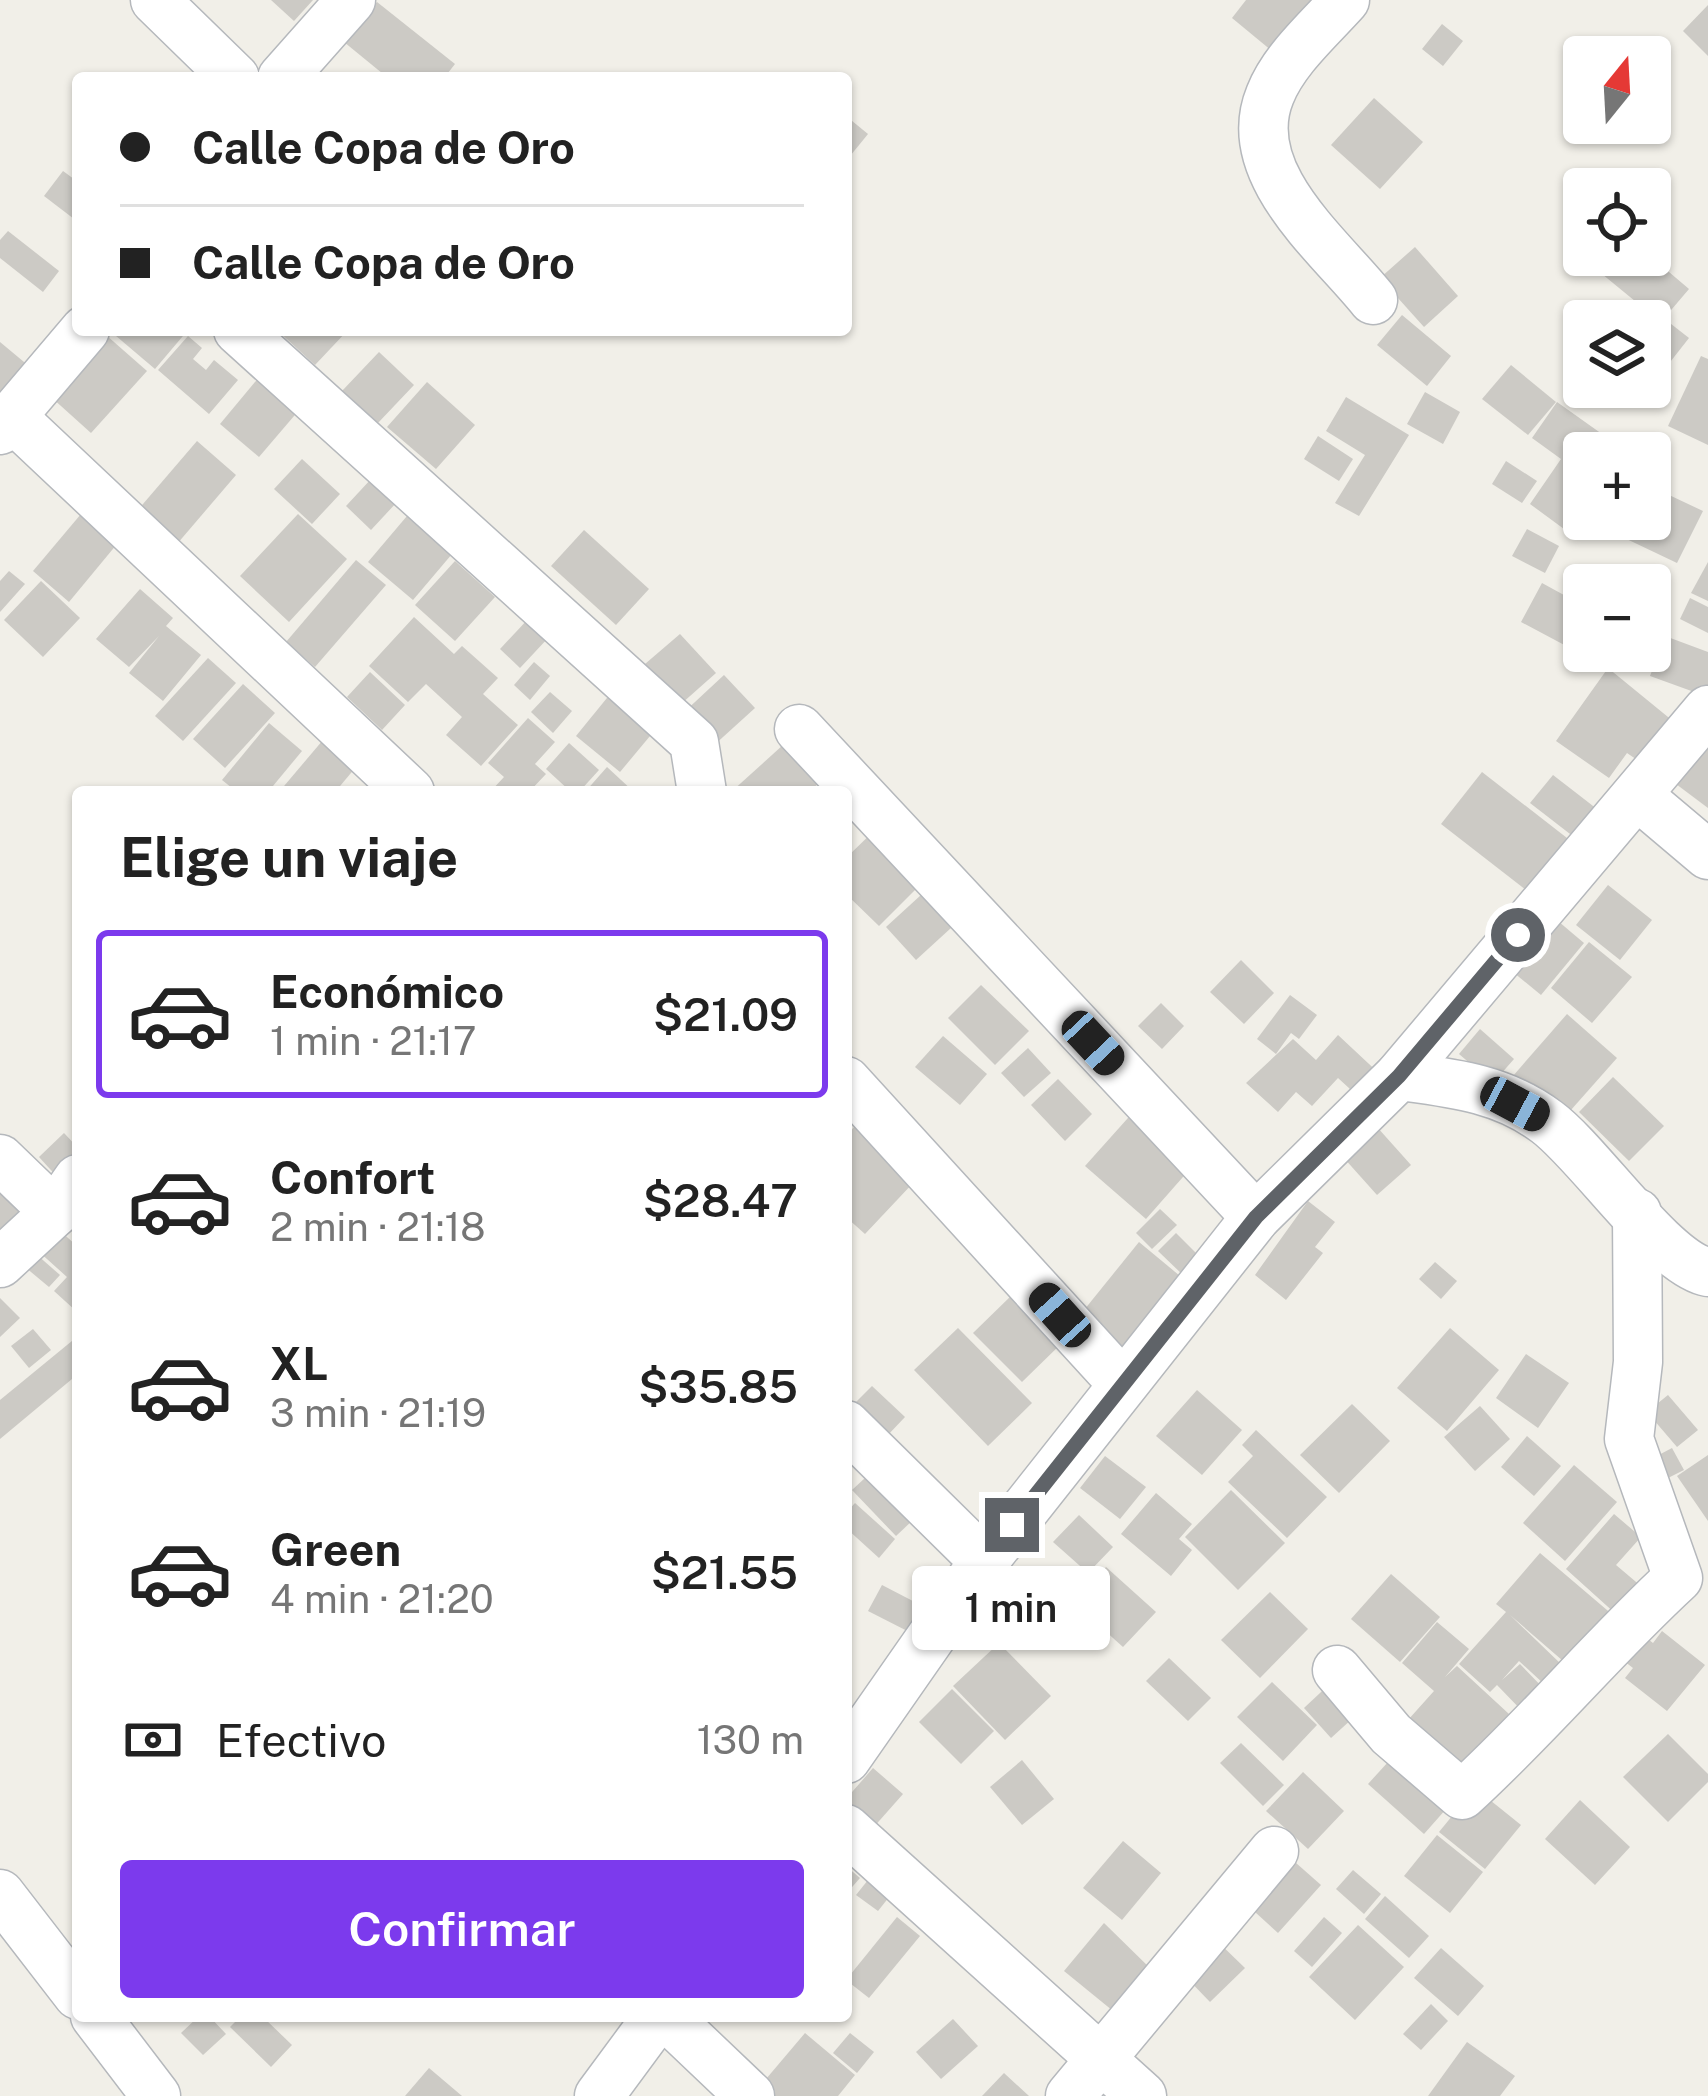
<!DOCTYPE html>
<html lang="es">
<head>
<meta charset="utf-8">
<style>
	body { margin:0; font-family:"Public Sans",sans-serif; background:#f2f2f2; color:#222; height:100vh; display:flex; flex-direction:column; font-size:45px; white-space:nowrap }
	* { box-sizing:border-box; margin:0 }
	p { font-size:39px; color:#767676 }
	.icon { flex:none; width:66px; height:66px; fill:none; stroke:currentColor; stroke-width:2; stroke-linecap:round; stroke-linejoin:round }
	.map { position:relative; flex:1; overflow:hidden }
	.panel { position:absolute; left:72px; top:786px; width:780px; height:1236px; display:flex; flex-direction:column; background:#fff; border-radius:12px; box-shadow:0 3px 9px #0004 }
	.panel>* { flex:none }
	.top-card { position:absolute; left:72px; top:72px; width:780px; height:264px; border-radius:12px; box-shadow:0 3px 9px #0004; display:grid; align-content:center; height:264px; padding:0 48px; background:#fff }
	.needle { width:78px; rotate:18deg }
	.fabs { position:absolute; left:1563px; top:36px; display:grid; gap:24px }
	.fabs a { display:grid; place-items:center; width:108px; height:108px; border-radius:12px; background:#fff; box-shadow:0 3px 9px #0004; font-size:60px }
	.end { position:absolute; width:54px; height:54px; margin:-27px; border:15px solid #5f6368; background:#fff; box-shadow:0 0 0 6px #fff }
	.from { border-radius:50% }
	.bubble { position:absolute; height:84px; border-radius:12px; background:#fff; box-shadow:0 3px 9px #0004; font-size:39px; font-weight:600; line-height:84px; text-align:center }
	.car { position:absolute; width:36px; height:72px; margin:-36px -18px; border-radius:15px; box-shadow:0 0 9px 3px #0007; background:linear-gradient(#222 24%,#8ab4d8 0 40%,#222 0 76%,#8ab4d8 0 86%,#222 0) }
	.top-card b { display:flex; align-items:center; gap:42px; height:114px; font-size:45px }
	.top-card b+b { border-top:3px solid #e0e0e0 }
	.top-card i { width:30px; height:30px; background:#222 }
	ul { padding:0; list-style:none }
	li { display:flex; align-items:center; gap:36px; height:168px; margin:0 24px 18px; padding:0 24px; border:6px solid transparent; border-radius:12px }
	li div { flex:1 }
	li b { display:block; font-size:45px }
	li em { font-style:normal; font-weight:600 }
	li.selected { border-color:#7c3aed }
	li>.icon { width:108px; height:108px; stroke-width:1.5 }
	h2 { padding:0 48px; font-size:54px; line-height:144px }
	.pay { display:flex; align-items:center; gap:30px; height:132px; padding:0 48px; font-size:45px }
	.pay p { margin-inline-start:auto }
	.cta { display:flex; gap:24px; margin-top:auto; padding:24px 48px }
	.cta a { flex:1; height:138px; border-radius:12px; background:#7c3aed; color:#fff; font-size:48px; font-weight:600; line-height:138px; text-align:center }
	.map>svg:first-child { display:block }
	.building { fill:#cccac5 }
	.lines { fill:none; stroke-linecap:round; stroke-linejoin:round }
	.minor-casing { stroke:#b5b8bc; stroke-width:51 }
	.minor { stroke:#fff; stroke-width:48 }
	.route { stroke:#5f6368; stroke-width:15 }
</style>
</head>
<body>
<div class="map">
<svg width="1708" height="2096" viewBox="0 0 1708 2096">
	<rect width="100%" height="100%" fill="#f1efe8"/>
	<!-- building -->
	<g class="building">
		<polygon points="271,0 313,0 294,21"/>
		<polygon points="1246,0 1324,0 1278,56 1232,18"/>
		<polygon points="377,2 455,64 444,78 388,78 344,42"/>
		<polygon points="1708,5 1708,56 1683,31"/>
		<polygon points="1442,24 1463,41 1443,66 1422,49"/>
		<polygon points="1374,98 1423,142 1380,189 1331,145"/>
		<polygon points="846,116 868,134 846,161"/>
		<polygon points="63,171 78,182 78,222 44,196"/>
		<polygon points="8,231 59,271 43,292 0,258 0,240"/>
		<polygon points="1415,247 1458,296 1424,327 1380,278"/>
		<polygon points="1618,255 1649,255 1689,289 1666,316 1657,309 1652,315 1602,274"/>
		<polygon points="1572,306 1587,321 1581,330 1565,314"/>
		<polygon points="1657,313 1689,338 1656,380 1650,375 1650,322"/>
		<polygon points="1402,315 1451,356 1427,386 1377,345"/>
		<polygon points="109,330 188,330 155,369"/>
		<polygon points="277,330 348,330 315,365"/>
		<polygon points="106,335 147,371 91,433 51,397"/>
		<polygon points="188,336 202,348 193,359 206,370 214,360 238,380 209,414 158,370"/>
		<polygon points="0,342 36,372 0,405"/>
		<polygon points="379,352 414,385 377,424 342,391"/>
		<polygon points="1701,356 1708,359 1708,445 1668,426"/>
		<polygon points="1511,365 1556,402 1528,435 1482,399"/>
		<polygon points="260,376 300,409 259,457 220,424"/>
		<polygon points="427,382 475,425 436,469 387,427"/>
		<polygon points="1425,392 1460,412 1443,444 1407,424"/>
		<polygon points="1346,397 1409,435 1359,516 1335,503 1365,455 1326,431"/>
		<polygon points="1557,402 1623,449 1584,456 1566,444 1584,459 1584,501 1564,529 1530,504 1561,459 1532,438"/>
		<polygon points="1318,436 1353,459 1339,481 1304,459"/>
		<polygon points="197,441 236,475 177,544 137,511"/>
		<polygon points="302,459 340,494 312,524 274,489"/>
		<polygon points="1506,461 1537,481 1522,503 1492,484"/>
		<polygon points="372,478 397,502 371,530 346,506"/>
		<polygon points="1650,486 1703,511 1677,563 1595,524 1598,519 1650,519"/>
		<polygon points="81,514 117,544 69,602 33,571"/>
		<polygon points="298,514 347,559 289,622 240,576"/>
		<polygon points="407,516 452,554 413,600 368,562"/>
		<polygon points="1527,529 1559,546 1545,573 1512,556"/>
		<polygon points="584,530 649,589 616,625 551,566"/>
		<polygon points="356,560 386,585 315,667 286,642"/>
		<polygon points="455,561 495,597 455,641 415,605"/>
		<polygon points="1708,562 1708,601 1691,593"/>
		<polygon points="9,571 25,584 0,612 0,581"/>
		<polygon points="41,581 80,618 43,657 4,620"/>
		<polygon points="1542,583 1584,606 1584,651 1627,651 1615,672 1521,622"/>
		<polygon points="140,589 173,618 166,626 201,655 163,701 129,673 159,636 129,667 96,639"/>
		<polygon points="1690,598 1708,607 1708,633 1680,619"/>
		<polygon points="414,617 454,654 462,646 498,678 483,694 518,725 481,766 446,735 462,717 426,684 408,702 369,666"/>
		<polygon points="529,618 549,637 520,668 500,649"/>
		<polygon points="680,634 716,673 681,704 645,664"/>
		<polygon points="1665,636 1708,652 1708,697 1650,676"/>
		<polygon points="208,658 236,683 183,741 155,716"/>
		<polygon points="534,662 550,676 530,700 514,685"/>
		<polygon points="1608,668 1679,726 1649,768 1627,753 1609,778 1556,741"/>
		<polygon points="370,672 405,705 382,730 347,697"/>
		<polygon points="724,675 755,708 712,747 681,715"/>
		<polygon points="243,684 275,713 225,768 193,739"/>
		<polygon points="550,692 572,711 553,733 531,712"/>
		<polygon points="611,693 655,730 620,772 576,736"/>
		<polygon points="528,718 555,742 535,764 546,774 529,792 490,792 504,777 488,763"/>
		<polygon points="269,723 302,751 268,792 237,792 222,780"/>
		<polygon points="794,735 830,773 809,792 731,792"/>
		<polygon points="323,740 356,767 335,792 279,792"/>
		<polygon points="569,743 599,770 579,792 571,792 546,769"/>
		<polygon points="1708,744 1708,808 1672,781"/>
		<polygon points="607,767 634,792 585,792"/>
		<polygon points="1482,772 1576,845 1535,897 1441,824"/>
		<polygon points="1553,775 1606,816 1583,844 1530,803"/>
		<polygon points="880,825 930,875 879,926 846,894 846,858"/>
		<polygon points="933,884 963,917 916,960 886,927"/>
		<polygon points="1608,885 1652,920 1620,960 1576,925"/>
		<polygon points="1552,916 1584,943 1541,995 1508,968"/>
		<polygon points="1589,942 1632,977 1592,1023 1551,988"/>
		<polygon points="1241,960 1274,993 1244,1024 1210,992"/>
		<polygon points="981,985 1029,1031 995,1065 948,1018"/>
		<polygon points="1290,995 1317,1015 1299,1039 1291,1033 1276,1054 1257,1039"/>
		<polygon points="1161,1003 1184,1026 1162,1049 1138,1026"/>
		<polygon points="1567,1014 1617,1058 1563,1119 1513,1076"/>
		<polygon points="1480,1029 1514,1059 1493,1083 1459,1054"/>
		<polygon points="1338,1035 1384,1078 1362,1100 1338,1078 1312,1106 1296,1092 1278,1112 1246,1083 1293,1039 1316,1060"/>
		<polygon points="943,1036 987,1074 960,1105 915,1067"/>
		<polygon points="1028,1048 1051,1073 1024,1097 1001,1073"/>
		<polygon points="1613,1077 1664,1126 1629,1161 1579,1112"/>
		<polygon points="1058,1079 1092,1114 1065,1141 1031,1105"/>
		<polygon points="1136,1109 1197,1161 1146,1219 1085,1166"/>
		<polygon points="854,1127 914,1182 865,1234 846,1217 846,1136"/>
		<polygon points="1377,1127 1411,1165 1377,1195 1343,1157"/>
		<polygon points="64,1133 78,1148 78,1164 60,1180 39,1157"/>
		<polygon points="0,1193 24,1217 0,1241"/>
		<polygon points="1308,1201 1335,1222 1315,1247 1323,1253 1286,1300 1255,1275"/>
		<polygon points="1160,1209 1177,1225 1152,1249 1136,1233"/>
		<polygon points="57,1228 78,1247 76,1311 54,1291 67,1277 37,1250"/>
		<polygon points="1176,1233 1202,1259 1185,1277 1158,1251"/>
		<polygon points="1139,1242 1180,1276 1117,1354 1076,1320"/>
		<polygon points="36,1254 60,1275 49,1287 25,1267"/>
		<polygon points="1435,1262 1457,1281 1441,1299 1419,1279"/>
		<polygon points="1014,1293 1063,1342 1022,1382 973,1333"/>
		<polygon points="0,1298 20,1318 0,1337"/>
		<polygon points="958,1328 1032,1403 988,1446 914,1370"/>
		<polygon points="1450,1328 1499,1370 1447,1431 1397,1388"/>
		<polygon points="33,1329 51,1350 29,1368 11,1346"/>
		<polygon points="78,1336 78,1374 0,1439 0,1400"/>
		<polygon points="1526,1354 1569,1383 1538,1428 1496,1398"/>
		<polygon points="872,1386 905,1417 886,1437 853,1405"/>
		<polygon points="1197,1390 1242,1430 1202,1475 1156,1436"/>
		<polygon points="1668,1395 1698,1430 1677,1447 1647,1412"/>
		<polygon points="1352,1404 1390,1441 1339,1493 1300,1455"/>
		<polygon points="1480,1406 1510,1439 1475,1471 1444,1437"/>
		<polygon points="1256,1430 1327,1497 1287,1538 1228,1482 1253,1456 1242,1445"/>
		<polygon points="1527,1436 1561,1466 1534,1496 1501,1467"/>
		<polygon points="1672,1448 1684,1470 1664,1480 1653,1458"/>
		<polygon points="1708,1455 1708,1521 1677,1476"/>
		<polygon points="1105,1456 1146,1487 1120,1519 1080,1488"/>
		<polygon points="1574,1465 1617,1502 1565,1561 1523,1523"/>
		<polygon points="878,1466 914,1519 896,1536 852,1490"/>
		<polygon points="1231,1490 1285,1543 1238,1590 1185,1537"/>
		<polygon points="1156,1493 1192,1524 1179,1539 1192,1550 1171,1576 1121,1534"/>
		<polygon points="855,1503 895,1539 879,1558 846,1528 846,1513"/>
		<polygon points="1614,1514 1641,1537 1616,1565 1642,1587 1617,1615 1566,1569"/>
		<polygon points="1079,1515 1113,1547 1088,1573 1053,1542"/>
		<polygon points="1540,1553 1614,1616 1570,1667 1510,1615 1562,1665 1545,1685 1519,1661 1502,1680 1520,1664 1547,1692 1525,1714 1497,1685 1490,1692 1459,1664 1506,1612 1496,1604"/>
		<polygon points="1106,1567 1156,1612 1123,1647 1074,1603"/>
		<polygon points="1391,1574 1440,1617 1400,1662 1351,1619"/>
		<polygon points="882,1585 936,1613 923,1639 868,1611"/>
		<polygon points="1270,1592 1308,1629 1260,1678 1221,1640"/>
		<polygon points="1437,1622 1469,1649 1445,1677 1457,1666 1509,1714 1460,1768 1408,1720 1434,1691 1402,1663"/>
		<polygon points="1662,1631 1705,1665 1667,1711 1625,1678 1633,1668 1620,1658 1640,1633 1653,1643"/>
		<polygon points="999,1643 1051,1696 1005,1740 953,1686"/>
		<polygon points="1169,1658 1211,1698 1188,1721 1146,1681"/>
		<polygon points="1336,1678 1364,1708 1331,1738 1304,1708"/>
		<polygon points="1272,1682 1317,1725 1283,1761 1237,1717"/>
		<polygon points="952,1689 994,1731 961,1764 919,1722"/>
		<polygon points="1668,1734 1708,1774 1708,1782 1668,1822 1623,1777"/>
		<polygon points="1241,1743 1284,1785 1263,1806 1220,1763"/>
		<polygon points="1399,1750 1454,1800 1424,1834 1368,1784"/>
		<polygon points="1022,1760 1054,1799 1022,1825 990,1787"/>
		<polygon points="873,1768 903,1794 872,1829 846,1806 846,1799"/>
		<polygon points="1303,1772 1344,1811 1308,1849 1266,1811"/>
		<polygon points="1475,1788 1521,1825 1485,1869 1439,1832"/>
		<polygon points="1580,1800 1630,1847 1595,1885 1545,1839"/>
		<polygon points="1437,1835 1483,1872 1450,1913 1404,1876"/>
		<polygon points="1123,1841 1161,1873 1122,1920 1083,1888"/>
		<polygon points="1287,1855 1321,1885 1278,1933 1244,1902"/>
		<polygon points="846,1866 860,1878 846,1894"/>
		<polygon points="876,1870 897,1887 878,1911 856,1895"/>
		<polygon points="1353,1870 1381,1894 1364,1914 1336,1889"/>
		<polygon points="1385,1896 1429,1936 1409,1958 1365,1919"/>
		<polygon points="897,1917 920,1936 869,1998 846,1980"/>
		<polygon points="1324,1917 1342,1933 1312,1967 1294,1951"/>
		<polygon points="1104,1923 1154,1972 1118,2015 1064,1971"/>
		<polygon points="1358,1925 1404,1967 1355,2020 1309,1977"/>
		<polygon points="1215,1939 1245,1968 1210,2002 1182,1973"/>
		<polygon points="1441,1948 1484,1986 1458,2016 1414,1978"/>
		<polygon points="1431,2004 1448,2021 1421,2050 1403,2034"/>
		<polygon points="199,2016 209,2016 226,2034 203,2055 181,2033"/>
		<polygon points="241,2016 262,2016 292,2045 271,2067 230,2027"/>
		<polygon points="953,2019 978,2046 941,2079 916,2052"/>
		<polygon points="805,2033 855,2075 838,2096 775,2096 761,2085"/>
		<polygon points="850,2033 874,2052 857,2073 833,2053"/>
		<polygon points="1467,2042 1515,2076 1500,2096 1428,2096"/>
		<polygon points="429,2068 462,2096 405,2096"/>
		<polygon points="1004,2073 1029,2096 982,2096"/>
	</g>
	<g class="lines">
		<!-- minor casing -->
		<g class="minor-casing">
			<g id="minor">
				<polyline points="155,0 235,78"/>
				<path d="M1345,0C1320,28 1284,59 1270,95C1238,173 1329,245 1373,300"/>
				<polyline points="282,78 351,0"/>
				<polyline points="238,330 694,742 702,792"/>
				<polyline points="13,418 410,792"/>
				<polyline points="0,430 85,330"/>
				<polyline points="799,729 1256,1217"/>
				<polyline points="1637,795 1708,855"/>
				<path d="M1399,1076C1452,1083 1502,1088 1547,1122C1589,1153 1663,1264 1708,1272"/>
				<polyline points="846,1081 1121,1382"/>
				<polyline points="0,1159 55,1212"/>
				<polyline points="0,1263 55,1212 78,1179"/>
				<polyline points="846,1425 984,1561"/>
				<path d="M1337,1670L1391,1734L1462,1795C1538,1726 1603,1647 1678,1578L1629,1439L1638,1362L1637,1213"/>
				<polyline points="846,1759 984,1561 1256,1217 1399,1076 1708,710"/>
				<polyline points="846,1829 1142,2096"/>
				<polyline points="0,1894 78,1995"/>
				<polyline points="95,2016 156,2096"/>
				<polyline points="666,2016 750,2096"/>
				<polyline points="599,2096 658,2016"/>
				<polyline points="1070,2096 1274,1851"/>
			</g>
		</g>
		<!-- minor -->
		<use href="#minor" class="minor"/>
	</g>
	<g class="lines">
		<!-- route -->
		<polyline class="route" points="1012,1525 1256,1217 1399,1076 1518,935"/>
	</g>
</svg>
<div class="fabs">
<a><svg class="needle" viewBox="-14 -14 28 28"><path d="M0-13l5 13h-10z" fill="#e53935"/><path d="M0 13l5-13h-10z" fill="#767676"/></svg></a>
<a><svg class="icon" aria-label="locate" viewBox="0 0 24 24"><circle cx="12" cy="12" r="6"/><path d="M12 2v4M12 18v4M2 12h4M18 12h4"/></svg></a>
<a><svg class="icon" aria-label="layers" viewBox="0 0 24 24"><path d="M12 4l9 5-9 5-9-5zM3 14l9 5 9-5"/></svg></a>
<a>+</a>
<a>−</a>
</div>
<i class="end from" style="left:1518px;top:935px"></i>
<i class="end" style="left:1012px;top:1525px"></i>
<div class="bubble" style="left:912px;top:1566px;width:198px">1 min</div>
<i class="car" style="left:1093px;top:1043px;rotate:137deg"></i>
<i class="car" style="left:1515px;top:1104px;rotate:118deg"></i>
<i class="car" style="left:1060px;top:1315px;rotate:318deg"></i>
<div class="top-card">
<b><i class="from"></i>Calle Copa de Oro</b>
<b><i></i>Calle Copa de Oro</b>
</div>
<section class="panel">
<h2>Elige un viaje</h2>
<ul>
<li class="selected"><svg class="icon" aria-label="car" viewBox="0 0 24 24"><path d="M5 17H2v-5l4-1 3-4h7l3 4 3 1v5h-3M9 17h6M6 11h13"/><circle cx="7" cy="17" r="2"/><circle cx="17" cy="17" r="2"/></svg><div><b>Económico</b><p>1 min · 21:17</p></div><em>$21.09</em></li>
<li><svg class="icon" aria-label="car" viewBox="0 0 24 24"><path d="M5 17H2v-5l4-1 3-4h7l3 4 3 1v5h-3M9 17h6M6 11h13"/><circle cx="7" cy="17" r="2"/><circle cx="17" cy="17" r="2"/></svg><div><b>Confort</b><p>2 min · 21:18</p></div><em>$28.47</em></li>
<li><svg class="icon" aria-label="car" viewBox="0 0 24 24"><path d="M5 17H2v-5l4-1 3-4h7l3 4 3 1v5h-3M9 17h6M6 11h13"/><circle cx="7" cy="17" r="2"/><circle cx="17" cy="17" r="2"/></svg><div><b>XL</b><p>3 min · 21:19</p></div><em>$35.85</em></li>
<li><svg class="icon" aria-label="car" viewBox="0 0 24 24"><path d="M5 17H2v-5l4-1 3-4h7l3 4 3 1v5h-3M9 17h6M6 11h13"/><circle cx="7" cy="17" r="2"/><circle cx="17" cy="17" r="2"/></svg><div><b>Green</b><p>4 min · 21:20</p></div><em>$21.55</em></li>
</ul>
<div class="pay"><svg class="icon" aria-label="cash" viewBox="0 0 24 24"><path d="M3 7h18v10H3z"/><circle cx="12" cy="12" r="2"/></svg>Efectivo<p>130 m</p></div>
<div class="cta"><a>Confirmar</a></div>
</section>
</div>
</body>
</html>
